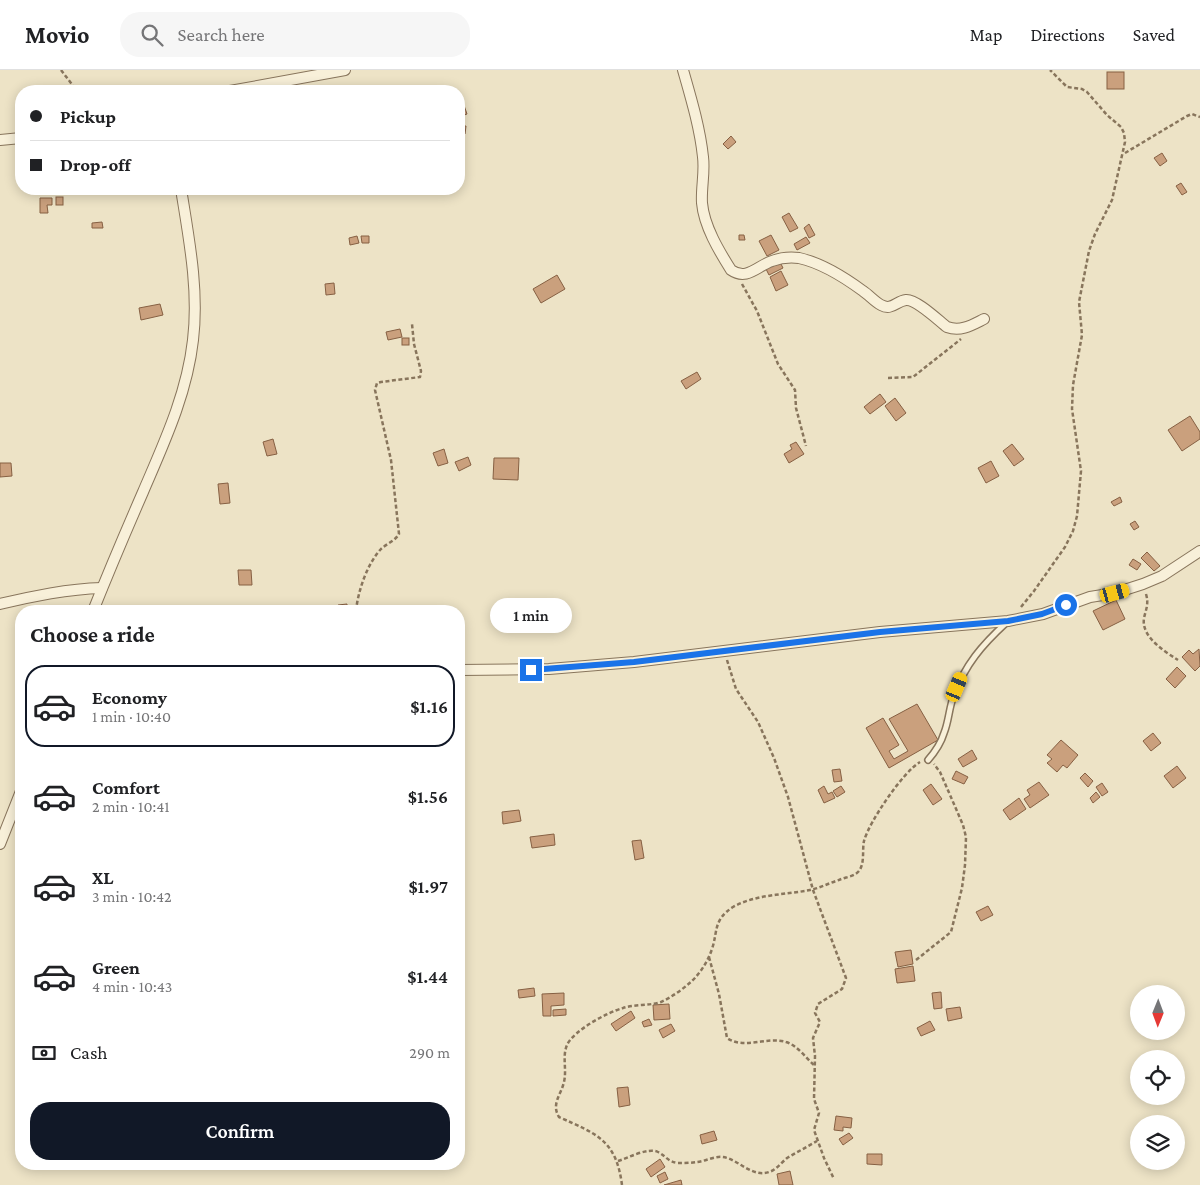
<!DOCTYPE html>
<html lang="en">
<head>
<meta charset="utf-8">
<style>
	body { margin:0; font-family:"Crimson Pro",serif; background:#f6f6f6; color:#202124; height:100vh; display:flex; flex-direction:column; font-size:19px; white-space:nowrap }
	* { box-sizing:border-box; margin:0 }
	p { font-size:16px; color:#757577 }
	.icon { flex:none; width:28px; height:28px; fill:none; stroke:currentColor; stroke-width:2; stroke-linecap:round; stroke-linejoin:round }
	.map { position:relative; flex:1; overflow:hidden }
	.sheet { position:absolute; left:15px; top:535px; width:450px; height:565px; display:flex; flex-direction:column; background:#fff; border-radius:20px; box-shadow:0 2px 12px #0003 }
	.sheet>* { flex:none }
	.hud { position:absolute; left:15px; top:15px; width:450px; height:110px; border-radius:20px; box-shadow:0 2px 12px #0003; display:grid; align-content:center; height:110px; padding:0 15px; background:#fff }
	.needle { width:32px; rotate:181deg }
	.fabs { position:absolute; left:1130px; top:915px; display:grid; gap:10px }
	.fabs a { display:grid; place-items:center; width:55px; height:55px; border-radius:50%; background:#fff; box-shadow:0 2px 12px #0003; font-size:25px }
	.end { position:absolute; width:22px; height:22px; margin:-11px; border:6px solid #1a73e8; background:#fff; box-shadow:0 0 0 2px #fff }
	.from { border-radius:50% }
	.bubble { position:absolute; height:35px; border-radius:18px; background:#fff; box-shadow:0 2px 12px #0003; font-size:16px; font-weight:600; line-height:35px; text-align:center }
	.car { position:absolute; width:15px; height:30px; margin:-15px -8px; border-radius:6px; box-shadow:0 0 4px 1px #0007; background:linear-gradient(#f5c518 24%,#345 0 40%,#f5c518 0 76%,#345 0 86%,#f5c518 0) }
	.hud b { display:flex; align-items:center; gap:18px; height:48px; font-size:19px }
	.hud b+b { border-top:1px solid #e0e0e0 }
	.hud i { width:12px; height:12px; background:#202124 }
	ul { padding:0; list-style:none }
	li { display:flex; align-items:center; gap:15px; height:82px; margin:0 10px 8px; padding:0 5px; border:2px solid transparent; border-radius:20px }
	li div { flex:1 }
	li b { display:block; font-size:19px }
	li em { font-style:normal; font-weight:600 }
	li.current { border-color:#111827 }
	li>.icon { width:45px; height:45px; stroke-width:1.5 }
	h2 { padding:0 15px; font-size:22px; line-height:60px }
	.pay { display:flex; align-items:center; gap:12px; height:55px; padding:0 15px; font-size:19px }
	.pay p { margin-inline-start:auto }
	.action { display:flex; gap:10px; margin-top:auto; padding:10px 15px }
	.action a { flex:1; height:58px; border-radius:20px; background:#111827; color:#fff; font-size:20px; font-weight:600; line-height:58px; text-align:center }
	header { display:flex; align-items:center; gap:30px; box-sizing:border-box; height:70px; padding:0 25px; background:#fff; border-bottom:1px solid #e0e0e0 }
	header strong { font-size:24px }
	nav { display:flex; gap:28px; margin-inline-start:auto; font-size:18px }
	.search { width:350px; height:45px; background:#f6f6f6; display:flex; align-items:center; gap:12px; box-sizing:border-box; padding:0 18px; border-radius:20px; color:#757577; font-size:19px }
	.map>svg:first-child { display:block }
	.building { fill:#caa07d; stroke:#866043 }
	.lines { fill:none; stroke-linecap:round; stroke-linejoin:round }
	.service-casing { stroke:#88755c; stroke-width:8 }
	.minor-casing { stroke:#88755c; stroke-width:12 }
	.path { stroke:#88755c; stroke-width:2.5; stroke-dasharray:4 2.5; stroke-linecap:butt }
	.service { stroke:#f8f0d9; stroke-width:5 }
	.minor { stroke:#f8f0d9; stroke-width:10 }
	.route { stroke:#1a73e8; stroke-width:6 }
</style>
</head>
<body>
<header>
<strong>Movio</strong>
<div class="search"><svg class="icon" aria-label="search" viewBox="0 0 24 24"><circle cx="10" cy="10" r="6"/><path d="M15 15l6 6"/></svg>Search here</div>
<nav><a>Map</a><a>Directions</a><a>Saved</a></nav>
</header>
<div class="map">
<svg width="1200" height="1115" viewBox="0 0 1200 1115">
	<rect width="100%" height="100%" fill="#ede3c6"/>
	<!-- building -->
	<g class="building">
		<rect x="1107" y="2" width="17" height="17"/>
		<polygon points="461,27 467,44 459,47 459,28"/>
		<polygon points="459,56 466,56 465,64 459,64"/>
		<polygon points="731,66 736,72 728,79 723,74"/>
		<polygon points="1162,83 1167,91 1160,96 1154,88"/>
		<polygon points="1181,113 1187,122 1182,125 1176,116"/>
		<rect x="56" y="127" width="7" height="8"/>
		<polygon points="40,128 52,128 52,135 47,135 48,143 40,143"/>
		<polygon points="789,143 798,158 790,162 782,147"/>
		<polygon points="102,152 103,158 92,158 92,153"/>
		<polygon points="809,154 815,165 809,168 804,158"/>
		<polygon points="739,165 744,165 745,170 739,170"/>
		<polygon points="771,165 779,180 767,186 759,171"/>
		<polygon points="357,166 359,173 350,175 349,168"/>
		<polygon points="361,166 369,166 369,173 362,173"/>
		<polygon points="806,167 810,173 797,180 794,174"/>
		<polygon points="780,192 783,198 769,205 766,199"/>
		<polygon points="781,201 788,215 776,221 770,207"/>
		<polygon points="557,205 565,219 541,233 533,219"/>
		<polygon points="334,213 335,224 326,225 325,214"/>
		<polygon points="160,234 163,245 141,250 139,238"/>
		<polygon points="400,259 402,267 388,270 386,262"/>
		<rect x="402" y="268" width="7" height="7"/>
		<polygon points="697,302 701,309 686,319 681,311"/>
		<polygon points="880,324 886,332 870,344 864,337"/>
		<polygon points="895,328 906,343 896,351 885,336"/>
		<polygon points="1190,346 1200,362 1200,369 1182,381 1168,360"/>
		<polygon points="273,369 277,384 267,386 263,372"/>
		<polygon points="796,372 804,384 789,393 784,384 792,379 790,375"/>
		<polygon points="1012,374 1024,389 1014,396 1003,381"/>
		<polygon points="444,379 448,393 438,396 433,383"/>
		<polygon points="468,387 471,395 459,401 455,392"/>
		<polygon points="494,388 519,388 518,410 493,409"/>
		<polygon points="991,391 999,406 986,413 978,398"/>
		<polygon points="0,393 11,393 12,406 0,407"/>
		<polygon points="228,413 230,433 220,434 218,414"/>
		<polygon points="1120,427 1122,432 1114,436 1111,432"/>
		<polygon points="1135,451 1139,457 1134,460 1130,454"/>
		<polygon points="1147,482 1160,496 1154,501 1141,488"/>
		<polygon points="1133,489 1141,494 1137,500 1129,495"/>
		<polygon points="238,500 251,500 252,515 239,515"/>
		<polygon points="1116,530 1125,549 1103,560 1093,541"/>
		<polygon points="347,534 347,539 352,539 352,541 330,541 330,538 338,538 338,535"/>
		<polygon points="1199,579 1200,596 1195,601 1182,587 1189,580 1193,584"/>
		<polygon points="1177,597 1186,606 1175,618 1166,609"/>
		<polygon points="917,634 938,670 889,698 866,658 883,648 899,675 889,681 894,689 908,681 889,649"/>
		<polygon points="1153,663 1161,673 1151,681 1143,671"/>
		<polygon points="1061,670 1078,685 1067,698 1063,695 1057,702 1047,693 1052,689 1047,685"/>
		<polygon points="972,680 977,689 963,697 958,689"/>
		<polygon points="1177,696 1186,708 1173,718 1164,706"/>
		<polygon points="840,699 842,711 834,712 832,700"/>
		<polygon points="956,701 968,707 964,714 952,709"/>
		<polygon points="1085,703 1093,711 1088,717 1080,708"/>
		<polygon points="1039,712 1049,725 1030,738 1024,729 1030,725 1027,720"/>
		<polygon points="1102,713 1108,722 1102,726 1096,717"/>
		<polygon points="931,714 942,729 933,735 923,720"/>
		<polygon points="824,716 828,724 832,722 835,728 824,733 818,720"/>
		<polygon points="841,716 845,722 837,727 833,721"/>
		<polygon points="1096,722 1100,727 1093,733 1090,728"/>
		<polygon points="1019,728 1026,739 1010,750 1003,740"/>
		<polygon points="519,740 521,751 503,754 502,742"/>
		<polygon points="554,764 555,775 532,778 530,767"/>
		<polygon points="641,770 644,788 635,790 632,771"/>
		<polygon points="988,836 993,845 981,851 976,842"/>
		<polygon points="911,880 913,894 898,897 895,882"/>
		<polygon points="913,896 915,911 897,913 895,899"/>
		<polygon points="534,918 535,926 519,928 518,920"/>
		<polygon points="941,922 942,938 934,939 932,923"/>
		<polygon points="564,923 564,935 551,936 551,946 543,946 542,924"/>
		<polygon points="669,934 670,949 654,950 653,935"/>
		<polygon points="960,937 962,948 948,951 946,939"/>
		<polygon points="566,939 566,945 553,946 553,940"/>
		<polygon points="631,941 635,948 616,961 611,954"/>
		<polygon points="649,949 652,955 644,957 642,952"/>
		<polygon points="930,951 935,960 921,966 917,958"/>
		<polygon points="671,954 675,961 663,968 659,960"/>
		<polygon points="628,1017 630,1035 619,1037 617,1018"/>
		<polygon points="836,1046 852,1048 851,1058 843,1057 843,1061 834,1060"/>
		<polygon points="714,1061 717,1070 702,1074 700,1065"/>
		<polygon points="849,1063 853,1068 843,1075 839,1069"/>
		<polygon points="867,1084 882,1084 882,1095 867,1094"/>
		<polygon points="660,1089 665,1097 651,1107 646,1099"/>
		<polygon points="790,1101 793,1115 779,1115 777,1104"/>
		<polygon points="665,1102 668,1109 660,1113 657,1106"/>
		<polygon points="681,1110 682,1115 664,1115"/>
	</g>
	<g class="lines">
		<!-- service casing -->
		<g class="service-casing">
			<path id="service" d="M928,690C935,682 941,673 944,663C949,651 949,637 954,625C965,595 982,575 1006,553"/>
		</g>
		<!-- minor casing -->
		<g class="minor-casing">
			<g id="minor">
				<path d="M683,0C691,28 700,58 703,87C705,102 701,118 702,133C704,156 719,181 731,200C747,211 757,196 772,191C780,188 791,187 799,188C822,193 844,207 863,221C869,225 875,232 881,235C892,241 896,231 906,230C916,229 938,250 947,257C961,262 972,255 984,249"/>
				<polyline points="230,21 345,0"/>
				<polyline points="0,70 21,68"/>
				<path d="M0,534C34,526 67,519 102,518"/>
				<path d="M93,541C109,501 126,461 143,422C164,373 187,324 193,270C199,220 189,169 181,119"/>
				<polyline points="459,600 549,599 634,592 880,562 1008,551 1043,544 1090,527 1115,523 1143,514 1162,506 1200,481"/>
				<polyline points="0,774 21,721"/>
			</g>
		</g>
		<!-- path -->
		<g class="path">
			<polyline points="61,0 77,21"/>
			<polyline points="1125,83 1187,46 1192,44 1200,47"/>
			<polyline points="742,214 757,241 778,294 795,320 796,338 806,376"/>
			<polyline points="888,308 913,307 961,269"/>
			<path d="M1146,524C1149,534 1146,539 1144,548C1141,567 1164,581 1178,590"/>
			<polyline points="1021,537 1034,521 1065,477 1073,461 1077,446 1081,401 1072,339 1073,315 1082,265 1079,232 1089,181 1095,164 1112,130 1125,72 1124,63 1121,57 1107,45 1087,22 1082,19 1067,17 1050,0"/>
			<path d="M356,541C358,521 367,494 381,479C386,474 395,471 399,464L391,390L375,320L377,313L381,312L420,307L421,301L414,274L412,254"/>
			<polyline points="727,590 736,619 758,652 774,688 788,727 813,820 846,908 842,919 818,934 815,943 820,952 813,968 815,986 814,1029 819,1043 814,1060 824,1088 834,1109"/>
			<path d="M709,887L719,924L727,968C744,980 767,966 786,972C797,975 806,988 814,995"/>
			<polyline points="916,890 951,862 962,818 965,795 966,767 963,755 947,718 940,702 934,694"/>
			<path d="M618,1091C628,1088 648,1077 658,1082C666,1086 668,1092 678,1093C684,1093 691,1093 697,1092C706,1091 714,1086 723,1087C738,1089 752,1108 769,1102C776,1100 781,1093 787,1088C797,1082 807,1077 817,1071"/>
			<path d="M622,1115C616,1069 596,1064 559,1047C551,1034 561,1025 564,1012C567,999 562,987 567,975C574,960 608,942 623,938C635,934 649,936 661,932C672,927 683,919 692,911C701,902 708,891 712,879C718,861 713,850 733,837C756,824 785,825 810,820C820,818 829,813 839,810C845,807 854,807 859,801C865,793 862,780 864,771C869,752 903,702 920,692"/>
		</g>
		<!-- service -->
		<use href="#service" class="service"/>
		<!-- minor -->
		<use href="#minor" class="minor"/>
	</g>
	<g class="lines">
		<!-- route -->
		<polyline class="route" points="531,600 634,592 880,562 1008,551 1042,544 1066,535"/>
	</g>
</svg>
<div class="fabs">
<a><svg class="needle" viewBox="-14 -14 28 28"><path d="M0-13l5 13h-10z" fill="#e53935"/><path d="M0 13l5-13h-10z" fill="#757577"/></svg></a>
<a><svg class="icon" aria-label="locate" viewBox="0 0 24 24"><circle cx="12" cy="12" r="6"/><path d="M12 2v4M12 18v4M2 12h4M18 12h4"/></svg></a>
<a><svg class="icon" aria-label="layers" viewBox="0 0 24 24"><path d="M12 4l9 5-9 5-9-5zM3 14l9 5 9-5"/></svg></a>
</div>
<i class="end from" style="left:1066px;top:535px"></i>
<i class="end" style="left:531px;top:600px"></i>
<div class="bubble" style="left:490px;top:528px;width:82px">1 min</div>
<i class="car" style="left:1115px;top:523px;rotate:75deg"></i>
<i class="car" style="left:957px;top:617px;rotate:23deg"></i>
<div class="hud">
<b><i class="from"></i>Pickup</b>
<b><i></i>Drop-off</b>
</div>
<section class="sheet">
<h2>Choose a ride</h2>
<ul>
<li class="current"><svg class="icon" aria-label="car" viewBox="0 0 24 24"><path d="M5 17H2v-5l4-1 3-4h7l3 4 3 1v5h-3M9 17h6M6 11h13"/><circle cx="7" cy="17" r="2"/><circle cx="17" cy="17" r="2"/></svg><div><b>Economy</b><p>1 min · 10:40</p></div><em>$1.16</em></li>
<li><svg class="icon" aria-label="car" viewBox="0 0 24 24"><path d="M5 17H2v-5l4-1 3-4h7l3 4 3 1v5h-3M9 17h6M6 11h13"/><circle cx="7" cy="17" r="2"/><circle cx="17" cy="17" r="2"/></svg><div><b>Comfort</b><p>2 min · 10:41</p></div><em>$1.56</em></li>
<li><svg class="icon" aria-label="car" viewBox="0 0 24 24"><path d="M5 17H2v-5l4-1 3-4h7l3 4 3 1v5h-3M9 17h6M6 11h13"/><circle cx="7" cy="17" r="2"/><circle cx="17" cy="17" r="2"/></svg><div><b>XL</b><p>3 min · 10:42</p></div><em>$1.97</em></li>
<li><svg class="icon" aria-label="car" viewBox="0 0 24 24"><path d="M5 17H2v-5l4-1 3-4h7l3 4 3 1v5h-3M9 17h6M6 11h13"/><circle cx="7" cy="17" r="2"/><circle cx="17" cy="17" r="2"/></svg><div><b>Green</b><p>4 min · 10:43</p></div><em>$1.44</em></li>
</ul>
<div class="pay"><svg class="icon" aria-label="cash" viewBox="0 0 24 24"><path d="M3 7h18v10H3z"/><circle cx="12" cy="12" r="2"/></svg>Cash<p>290 m</p></div>
<div class="action"><a>Confirm</a></div>
</section>
</div>
</body>
</html>
